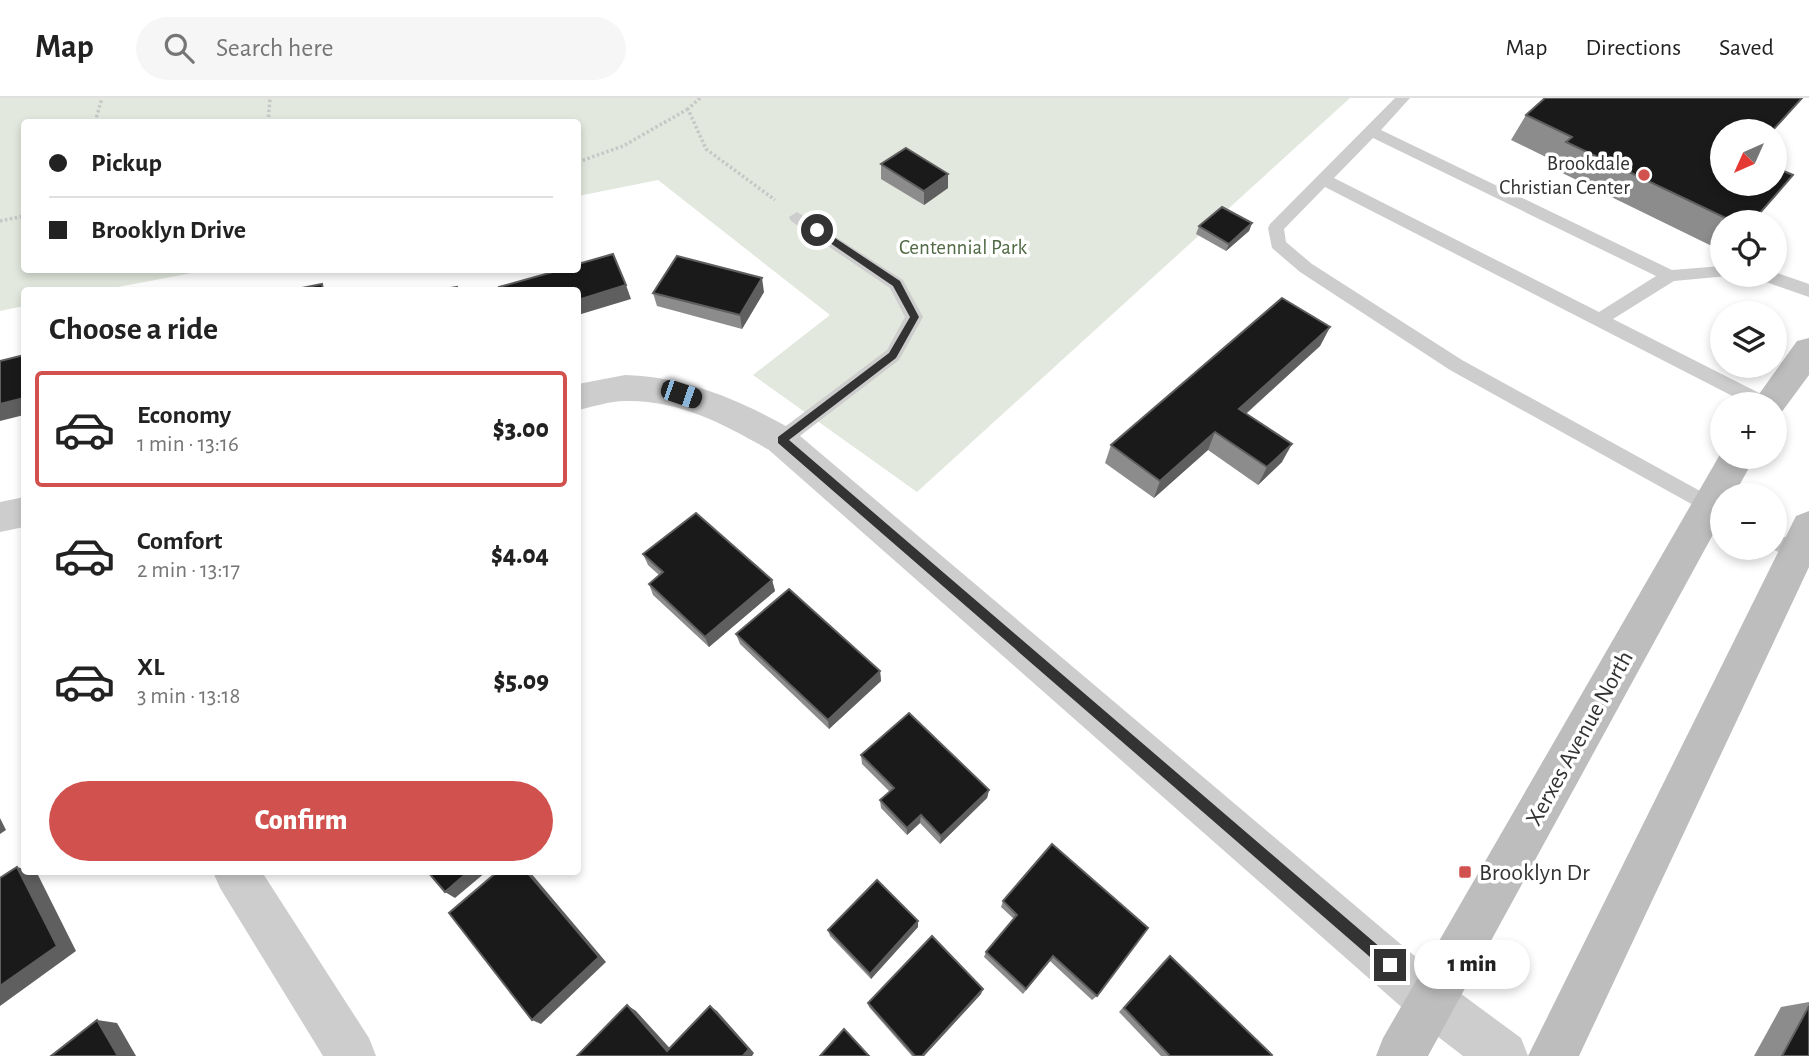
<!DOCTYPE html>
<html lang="en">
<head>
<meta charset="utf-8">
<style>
	body { margin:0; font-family:"Alegreya Sans",sans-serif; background:#f6f6f6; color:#222; height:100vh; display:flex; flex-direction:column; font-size:26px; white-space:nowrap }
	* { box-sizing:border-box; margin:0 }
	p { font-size:23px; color:#767676 }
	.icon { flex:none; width:38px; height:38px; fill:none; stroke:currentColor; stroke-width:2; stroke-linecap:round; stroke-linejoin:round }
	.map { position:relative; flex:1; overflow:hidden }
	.details { position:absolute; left:21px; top:189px; width:560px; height:588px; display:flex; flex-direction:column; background:#fff; border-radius:7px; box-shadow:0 4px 10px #0003 }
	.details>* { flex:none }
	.banner { position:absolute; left:21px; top:21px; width:560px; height:154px; border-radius:7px; box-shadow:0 4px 10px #0003; display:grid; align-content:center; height:154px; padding:0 28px; background:#fff }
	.needle { width:46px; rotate:225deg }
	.controls { position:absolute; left:1710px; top:21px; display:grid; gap:14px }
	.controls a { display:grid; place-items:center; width:77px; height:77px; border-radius:50%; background:#fff; box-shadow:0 4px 10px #0003; font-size:35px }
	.end { position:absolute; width:32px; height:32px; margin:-16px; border:9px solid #333; background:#fff; box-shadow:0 0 0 4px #fff }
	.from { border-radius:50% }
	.bubble { position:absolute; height:49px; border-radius:24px; background:#fff; box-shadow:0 4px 10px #0003; font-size:23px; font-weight:800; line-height:49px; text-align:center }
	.car { position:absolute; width:21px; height:42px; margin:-21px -10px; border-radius:9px; box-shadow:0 0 5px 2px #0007; background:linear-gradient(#222 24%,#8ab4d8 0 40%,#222 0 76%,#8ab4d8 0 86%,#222 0) }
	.banner b { display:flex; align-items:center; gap:24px; height:66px; font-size:26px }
	.banner b+b { border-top:2px solid #e0e0e0 }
	.banner i { width:18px; height:18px; background:#222 }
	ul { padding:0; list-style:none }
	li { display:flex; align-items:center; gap:21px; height:116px; margin:0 14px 10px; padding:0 14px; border:4px solid transparent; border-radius:7px }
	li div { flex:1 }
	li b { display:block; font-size:26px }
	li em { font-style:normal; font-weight:800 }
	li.selected { border-color:#d1514e }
	li>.icon { width:63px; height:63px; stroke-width:1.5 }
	h2 { padding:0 28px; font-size:32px; line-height:84px }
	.cta { display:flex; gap:14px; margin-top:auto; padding:14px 28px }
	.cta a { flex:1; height:80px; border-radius:42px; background:#d1514e; color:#fff; font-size:28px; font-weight:800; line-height:80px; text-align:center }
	header { display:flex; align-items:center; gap:42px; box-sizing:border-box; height:98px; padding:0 35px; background:#fff; border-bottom:2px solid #e0e0e0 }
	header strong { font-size:33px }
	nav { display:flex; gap:38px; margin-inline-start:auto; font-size:24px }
	.search { width:490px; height:63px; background:#f6f6f6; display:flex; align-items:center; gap:18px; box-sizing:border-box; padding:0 24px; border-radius:38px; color:#767676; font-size:26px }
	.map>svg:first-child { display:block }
	.green { fill:#e2e8dd }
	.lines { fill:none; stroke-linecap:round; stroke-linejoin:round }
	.path { stroke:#c7c7c7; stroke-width:3.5; stroke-dasharray:2.5 2.5; stroke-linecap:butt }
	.lane { fill:#cdcdcd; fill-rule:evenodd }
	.street { fill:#cdcdcd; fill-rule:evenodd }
	.secondary { fill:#bdbdbd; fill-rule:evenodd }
	.wall { fill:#8c8c8c }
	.shaded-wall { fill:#5f5f5f }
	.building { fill:#1a1a1a; stroke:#5f5f5f; stroke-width:2 }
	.route { fill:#333 }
	.poi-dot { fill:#d1514e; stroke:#fff; stroke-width:2.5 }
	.labels { text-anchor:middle; stroke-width:7; stroke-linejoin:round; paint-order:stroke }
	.far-poi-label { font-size:21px; fill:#333; stroke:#fff; text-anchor:end }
	.far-park-label { font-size:21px; fill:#526a45; stroke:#fff }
	.street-label { font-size:24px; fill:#333; stroke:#fff }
	.poi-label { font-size:24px; fill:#333; stroke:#fff; text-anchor:start }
</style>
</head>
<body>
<header>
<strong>Map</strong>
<div class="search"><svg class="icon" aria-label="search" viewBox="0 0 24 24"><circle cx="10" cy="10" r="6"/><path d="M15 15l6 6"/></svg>Search here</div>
<nav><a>Map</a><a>Directions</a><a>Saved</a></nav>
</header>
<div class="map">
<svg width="1809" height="958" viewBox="0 0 1809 958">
	<rect width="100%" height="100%" fill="#fff"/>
	<!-- green -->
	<polygon class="green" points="0,0 1350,0 917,394 753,277 830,217 658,82 578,98 578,24 24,24 24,172 208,172 102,192 24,192 24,208 0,213"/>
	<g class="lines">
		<!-- path -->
		<g class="path">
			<polyline points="700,0 688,11 706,51 775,102"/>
			<polyline points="95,24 102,0"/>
			<polyline points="268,24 270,0"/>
			<polyline points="578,64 623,48 688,11"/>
			<polyline points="0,123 24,118"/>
		</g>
		<!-- lane -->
		<g class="lane">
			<path d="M1395,0H1410L1381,32L1672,172L1722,168V177L1728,178L1674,183L1613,221L1771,301L1773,306H1748L1325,89L1284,131L1286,144L1312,166L1462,262L1722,405V423L1450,272L1300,174L1272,150L1268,130L1270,126ZM1373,40L1656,178L1599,214L1334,80Z"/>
			<polygon points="797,114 903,182 923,219 899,262 788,347 781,350 774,347 771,342 774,337 887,252 905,219 890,190 791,123 789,119"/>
			<polygon points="1774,174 1809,186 1809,199 1766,184 1746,181 1743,177 1774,177"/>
			<polygon points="1774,434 1802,447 1805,453 1802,459 1795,462 1770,450 1774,450"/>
		</g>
		<!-- street -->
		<g class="street">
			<path d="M625,277C687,279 740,302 793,332L1449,887L1521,940L1528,958H1463L1415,921L769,352C724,326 679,302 626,303C609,303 593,309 578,312V286Z"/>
			<polygon points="24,399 24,429 0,434 0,404"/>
			<polygon points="213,774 262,774 369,940 376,958 323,958 220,790"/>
		</g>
		<!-- secondary -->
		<g class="secondary">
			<polygon points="1809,240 1809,277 1781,315 1774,317 1774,306 1752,306 1797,243"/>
			<polygon points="1722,353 1722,359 1755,359 1734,397 1722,397 1722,420 1428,958 1376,958 1383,940"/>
			<polygon points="1809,413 1809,469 1579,958 1528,958 1796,418"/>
		</g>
	</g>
	<!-- wall -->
	<g class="wall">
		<polygon points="1802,0 1773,33 1722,33 1752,124 1722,124 1722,153 1550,69 1554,63 1511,42 1526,17"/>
		<polygon points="881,66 948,76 948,90 924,107 881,81"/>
		<polygon points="1252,125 1249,133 1226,153 1196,136 1199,128"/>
		<polygon points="764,194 742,231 657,208 653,195"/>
		<polygon points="1330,229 1320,248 1246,316 1282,364 1258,387 1208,352 1154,400 1105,365 1111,347"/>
		<polygon points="643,456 772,482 775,493 709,549 653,497 649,486 659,477 648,467"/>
		<polygon points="736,536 880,573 881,583 829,631 740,546"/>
		<polygon points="861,657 989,692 987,700 940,746 920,725 907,737 881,710 880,702 890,694 862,666"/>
		<polygon points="1003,803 1097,898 1092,902 1050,863 1023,896 984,859 986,854 1014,821 1001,809"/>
		<polygon points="918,829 871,881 830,838 828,832"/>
		<polygon points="1170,858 1271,958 1161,958 1119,914 1164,863"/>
		<polygon points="981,896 924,958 912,958 869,909 868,905"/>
		<polygon points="1809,904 1809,958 1754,958 1781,909"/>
	</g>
	<!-- shaded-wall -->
	<g class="shaded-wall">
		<polygon points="948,76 948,90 924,107 924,93"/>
		<polygon points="1252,125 1249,133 1226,153 1229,146"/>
		<polygon points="762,180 764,194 742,231 740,217"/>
		<polygon points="626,187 631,201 578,217 578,202"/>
		<polygon points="1330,229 1320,248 1231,329 1239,311"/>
		<polygon points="24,300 24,317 0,323 0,306"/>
		<polygon points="1215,334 1208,352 1154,400 1160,383"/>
		<polygon points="1292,346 1282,364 1258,387 1267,369"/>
		<polygon points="772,482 775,493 709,549 705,539"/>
		<polygon points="880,573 881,583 829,631 828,622"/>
		<polygon points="989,692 987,700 940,746 941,738"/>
		<polygon points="921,717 920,725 907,737 907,730"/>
		<polygon points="0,720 6,732 0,736"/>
		<polygon points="17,769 24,771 24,774 32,774 37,775 76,853 0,908 0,888"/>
		<polygon points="468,774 486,774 455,800 445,794"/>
		<polygon points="527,774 530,774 606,864 541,926 532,922"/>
		<polygon points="918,823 918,829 871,881 870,876"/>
		<polygon points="983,891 981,896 924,958 922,958"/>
		<polygon points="627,907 636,913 676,957 667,953"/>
		<polygon points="710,908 717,913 754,955 752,958 743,958"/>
		<polygon points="97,922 117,925 136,958 118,958"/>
	</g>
	<!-- building -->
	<g class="building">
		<polygon points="1545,0 1802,0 1772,33 1764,31 1762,33 1722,33 1722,86 1774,86 1774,69 1793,77 1752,124 1734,124 1566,44 1572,39 1526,17"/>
		<polygon points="906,50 948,76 924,93 881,66"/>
		<polygon points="1222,109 1252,125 1229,146 1199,128"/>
		<polygon points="613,156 626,187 578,202 578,192 500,192 499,189 560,172 578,172 578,166"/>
		<polygon points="677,158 762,180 740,217 653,195"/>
		<polygon points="322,186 323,192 292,192"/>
		<polygon points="457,189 458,192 439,192"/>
		<polygon points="1282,200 1330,229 1239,311 1292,346 1267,369 1215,334 1160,383 1111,347"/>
		<polygon points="24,257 24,300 0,306 0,263"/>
		<polygon points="696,415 772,482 705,539 649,486 663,474 643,456"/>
		<polygon points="789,491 880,573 828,622 736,536"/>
		<polygon points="909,615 989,692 941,738 921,717 907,730 880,702 894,690 861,657"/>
		<polygon points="1052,746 1148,830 1097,898 1053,858 1026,891 986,854 1017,817 1003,803"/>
		<polygon points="17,769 57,848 0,888 0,780"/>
		<polygon points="428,774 468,774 445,794"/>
		<polygon points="497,774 527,774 599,859 532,922 449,815"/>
		<polygon points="877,782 918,823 870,876 828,832"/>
		<polygon points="932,838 983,891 922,958 915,958 868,905"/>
		<polygon points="1170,858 1272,957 1271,958 1170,958 1124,910"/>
		<polygon points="627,907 667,953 710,908 749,951 743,958 577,958"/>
		<polygon points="1809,908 1809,958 1782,958"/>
		<polygon points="97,922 118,958 51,958"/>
		<polygon points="844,931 869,958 820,958"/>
	</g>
	<!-- route -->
	<polygon class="route" points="814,130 820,130 900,183 919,219 896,260 789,342 1395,862 1395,872 1385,872 778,345 778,339 889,255 910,219 893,188 814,134"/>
	<!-- markers -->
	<g class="poi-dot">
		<circle cx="1644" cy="77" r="7"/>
		<rect x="1458" y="767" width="14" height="14" rx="3.5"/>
	</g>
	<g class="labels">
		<!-- far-poi labels -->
		<g class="far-poi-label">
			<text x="1630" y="72">Brookdale<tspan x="1630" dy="24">Christian Center</tspan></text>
		</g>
		<!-- far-park labels -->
		<g class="far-park-label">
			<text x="963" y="156">Centennial Park</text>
		</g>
		<!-- street labels -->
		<g class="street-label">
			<text transform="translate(1579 640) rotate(-61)" y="8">Xerxes Avenue North</text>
		</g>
		<!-- poi labels -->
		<g class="poi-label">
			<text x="1479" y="782">Brooklyn Dr</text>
		</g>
	</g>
</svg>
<div class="controls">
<a><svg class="needle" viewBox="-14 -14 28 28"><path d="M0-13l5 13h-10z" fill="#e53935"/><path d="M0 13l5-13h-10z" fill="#767676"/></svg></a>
<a><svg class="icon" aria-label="locate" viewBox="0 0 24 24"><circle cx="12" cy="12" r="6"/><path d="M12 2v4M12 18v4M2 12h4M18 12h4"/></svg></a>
<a><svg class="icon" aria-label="layers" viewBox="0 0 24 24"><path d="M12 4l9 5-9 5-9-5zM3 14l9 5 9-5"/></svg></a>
<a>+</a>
<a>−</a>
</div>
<i class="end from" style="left:817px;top:132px"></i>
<i class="end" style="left:1390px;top:867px"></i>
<div class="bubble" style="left:1414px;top:842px;width:116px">1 min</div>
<i class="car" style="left:681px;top:296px;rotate:109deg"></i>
<div class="banner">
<b><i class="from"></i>Pickup</b>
<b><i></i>Brooklyn Drive</b>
</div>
<section class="details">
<h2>Choose a ride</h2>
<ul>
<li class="selected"><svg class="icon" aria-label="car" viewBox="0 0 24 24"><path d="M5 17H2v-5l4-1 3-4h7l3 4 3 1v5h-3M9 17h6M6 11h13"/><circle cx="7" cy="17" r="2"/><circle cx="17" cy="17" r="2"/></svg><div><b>Economy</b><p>1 min · 13:16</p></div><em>$3.00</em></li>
<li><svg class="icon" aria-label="car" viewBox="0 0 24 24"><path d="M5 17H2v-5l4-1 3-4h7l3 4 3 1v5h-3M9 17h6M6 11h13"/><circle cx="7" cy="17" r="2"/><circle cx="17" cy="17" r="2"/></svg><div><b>Comfort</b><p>2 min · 13:17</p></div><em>$4.04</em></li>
<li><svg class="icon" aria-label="car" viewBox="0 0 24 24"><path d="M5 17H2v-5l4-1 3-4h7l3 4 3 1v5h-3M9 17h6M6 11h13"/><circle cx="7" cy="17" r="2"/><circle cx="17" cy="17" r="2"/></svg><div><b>XL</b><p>3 min · 13:18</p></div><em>$5.09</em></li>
</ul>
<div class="cta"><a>Confirm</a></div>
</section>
</div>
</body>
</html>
